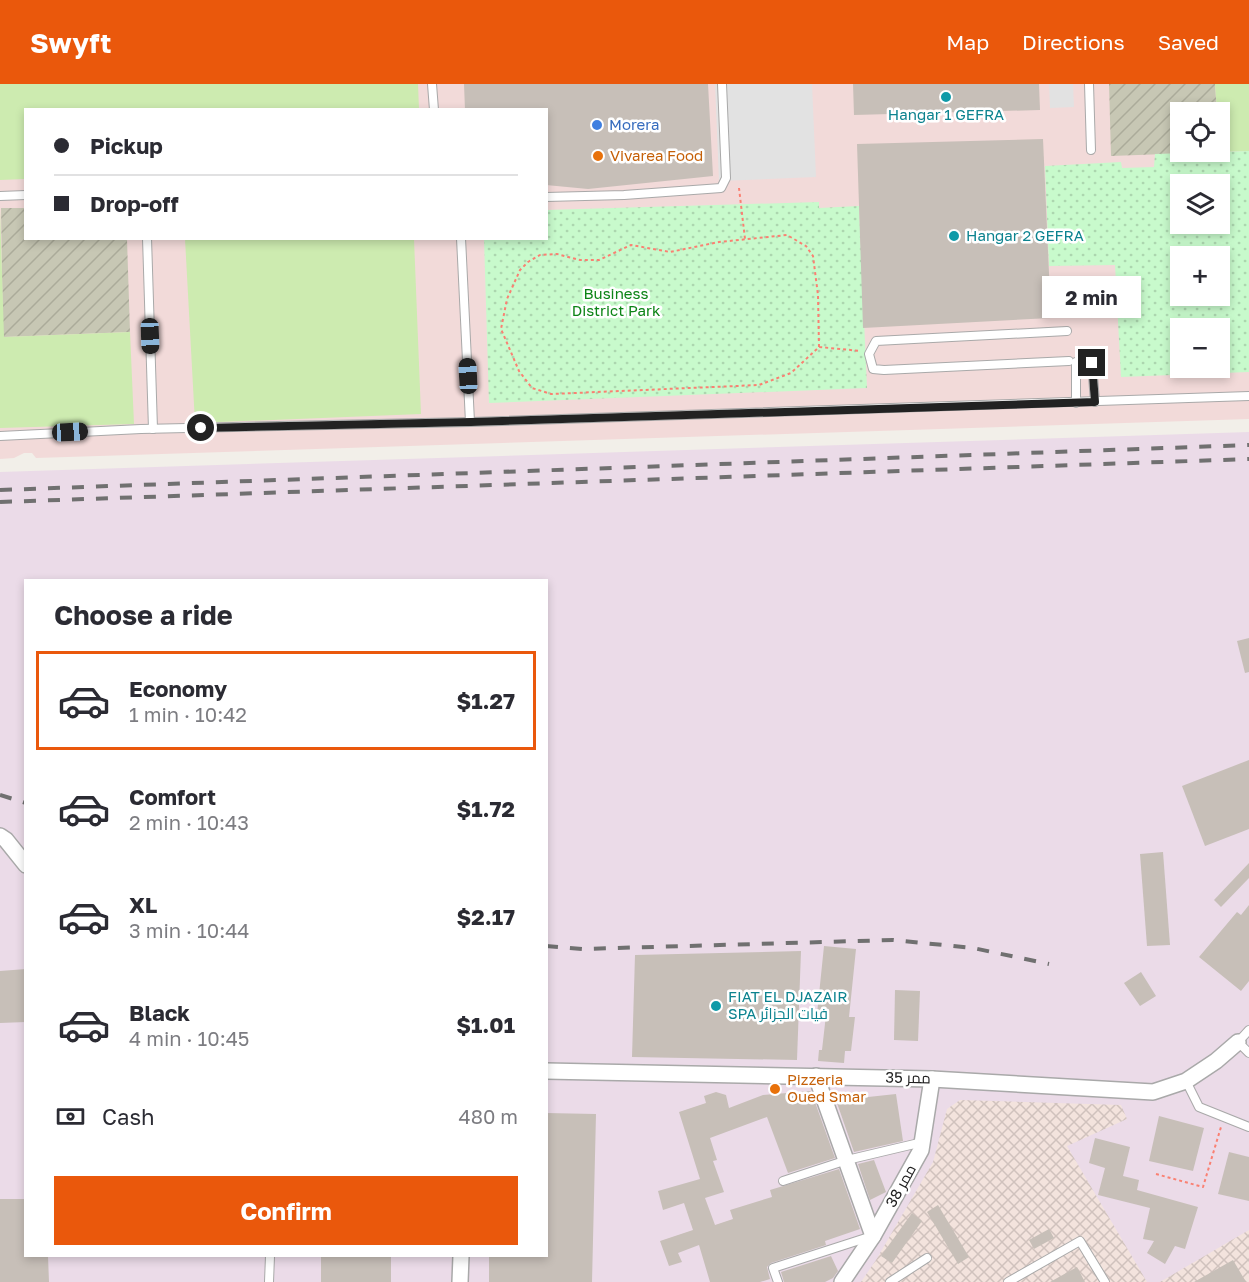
<!DOCTYPE html>
<html lang="en">
<head>
<meta charset="utf-8">
<style>
	body { margin:0; font-family:"Golos Text",Cairo,sans-serif; background:#f2f2f3; color:#2b2b33; height:100vh; display:flex; flex-direction:column; font-size:22px; white-space:nowrap }
	* { box-sizing:border-box; margin:0 }
	p { font-size:20px; color:#7c7c81 }
	.icon { flex:none; width:33px; height:33px; fill:none; stroke:currentColor; stroke-width:2; stroke-linecap:round; stroke-linejoin:round }
	.map { position:relative; flex:1; overflow:hidden }
	.drawer { position:absolute; left:24px; top:495px; width:524px; height:678px; display:flex; flex-direction:column; background:#fff; border-radius:0px; box-shadow:0 3px 9px #0003 }
	.drawer>* { flex:none }
	.guide { position:absolute; left:24px; top:24px; width:524px; height:132px; border-radius:0px; box-shadow:0 3px 9px #0003; display:grid; align-content:center; height:132px; padding:0 30px; background:#fff }
	.buttons { position:absolute; left:1170px; top:18px; display:grid; gap:12px }
	.buttons a { display:grid; place-items:center; width:60px; height:60px; border-radius:0px; background:#fff; box-shadow:0 3px 9px #0003; font-size:30px }
	.end { position:absolute; width:27px; height:27px; margin:-14px; border:8px solid #222; background:#fff; box-shadow:0 0 0 3px #fff }
	.from { border-radius:50% }
	.bubble { position:absolute; height:42px; border-radius:0px; background:#fff; box-shadow:0 3px 9px #0003; font-size:20px; font-weight:700; line-height:42px; text-align:center }
	.car { position:absolute; width:18px; height:36px; margin:-18px -9px; border-radius:8px; box-shadow:0 0 4px 2px #0007; background:linear-gradient(#222 24%,#8ab4d8 0 40%,#222 0 76%,#8ab4d8 0 86%,#222 0) }
	.guide b { display:flex; align-items:center; gap:21px; height:57px; font-size:22px }
	.guide b+b { border-top:2px solid #e1e1e2 }
	.guide i { width:15px; height:15px; background:#2b2b33 }
	ul { padding:0; list-style:none }
	li { display:flex; align-items:center; gap:18px; height:99px; margin:0 12px 9px; padding:0 18px; border:3px solid transparent; border-radius:0px }
	li div { flex:1 }
	li b { display:block; font-size:22px }
	li em { font-style:normal; font-weight:700 }
	li.current { border-color:#ea580c }
	li>.icon { width:54px; height:54px; stroke-width:1.5 }
	h2 { padding:0 30px; font-size:27px; line-height:72px }
	.pay { display:flex; align-items:center; gap:15px; height:66px; padding:0 30px; font-size:22px }
	.pay p { margin-inline-start:auto }
	.cta { display:flex; gap:12px; margin-top:auto; padding:12px 30px }
	.cta a { flex:1; height:69px; border-radius:0px; background:#ea580c; color:#fff; font-size:24px; font-weight:700; line-height:69px; text-align:center }
	header { display:flex; align-items:center; gap:36px; box-sizing:border-box; height:84px; padding:0 30px; background:#ea580c; color:#fff }
	header strong { font-size:28px }
	nav { display:flex; gap:33px; margin-inline-start:auto; font-size:21px }
	.map>svg:first-child { display:block }
	.commercial { fill:#f2dad9; fill-rule:evenodd }
	.industrial { fill:#ebdbe8; fill-rule:evenodd }
	.military { fill:url(#military-cross-hatch) }
	.construction { fill:url(#construction-furrows) }
	.grass { fill:#cdebb0 }
	.park { fill:url(#park-dots); fill-rule:evenodd }
	.parking { fill:#e2e2e2 }
	.building { fill:#c7bfb8 }
	.lines { fill:none; stroke-linecap:round; stroke-linejoin:round }
	.service-casing { stroke:#a9a9a9; stroke-width:10 }
	.minor-casing { stroke:#a9a9a9; stroke-width:18 }
	.path { stroke:#fa8072; stroke-width:2; stroke-dasharray:3 3; stroke-linecap:butt }
	.service { stroke:#fff; stroke-width:8 }
	.minor { stroke:#fff; stroke-width:15 }
	.rail { stroke:#707070; stroke-width:4; stroke-dasharray:12 12; stroke-linecap:butt }
	.route { stroke:#222; stroke-width:8 }
	.culture-dot { fill:#0f9aa8; stroke:#fff; stroke-width:2 }
	.shop-dot { fill:#3f7fe0; stroke:#fff; stroke-width:2 }
	.food-dot { fill:#e8710a; stroke:#fff; stroke-width:2 }
	.labels { text-anchor:middle; stroke-width:5; stroke-linejoin:round; paint-order:stroke }
	.culture-label { font-size:15px; fill:#0d838f; stroke:#fff; text-anchor:start }
	.shop-label { font-size:15px; fill:#366cbe; stroke:#fff; text-anchor:start }
	.food-label { font-size:15px; fill:#c56008; stroke:#fff; text-anchor:start }
	.park-label { font-size:15px; fill:#0c8416; stroke:#fff }
	.street-label { font-size:15px; fill:#222; stroke:#fff }
</style>
</head>
<body>
<header>
<strong>Swyft</strong>
<nav><a>Map</a><a>Directions</a><a>Saved</a></nav>
</header>
<div class="map">
<svg width="1249" height="1198" viewBox="0 0 1249 1198">
	<defs>
		<pattern id="military-cross-hatch" width="8" height="8" patternUnits="userSpaceOnUse" patternTransform="scale(1.5)"><rect width="8" height="8" fill="#f3e3dd"/><path d="M0 0l8 8M0 8l8-8" fill="none" stroke="#d0c2bd"/></pattern>
		<pattern id="construction-furrows" width="10" height="10" patternUnits="userSpaceOnUse" patternTransform="scale(1.5)"><rect width="10" height="10" fill="#c7c7b4"/><path d="M-1 1l2-2M0 10L10 0M9 11l2-2" fill="none" stroke="#abab9a"/></pattern>
		<pattern id="park-dots" width="8" height="8" patternUnits="userSpaceOnUse" patternTransform="scale(1.5)"><rect width="8" height="8" fill="#c8facc"/><path d="M2 2h.1M6 6h.1" fill="none" stroke="#acd6af" stroke-width="1.8" stroke-linecap="round"/></pattern>
	</defs>
	<rect width="100%" height="100%" fill="#f2efe9"/>
	<!-- commercial -->
	<path class="commercial" d="M0,0H1249V335L36,374L32,369H24L14,374L0,375ZM26,26H546V154H26ZM1180,28H1220V68H1180ZM1180,100H1220V140H1180ZM1180,172H1220V212H1180ZM1180,244H1220V284H1180Z"/>
	<!-- industrial -->
	<path class="industrial" d="M1249,348V1198H0V388ZM26,496H546V1172H26Z"/>
	<!-- military -->
	<g class="military">
		<polygon points="960,1016 1121,1021 1127,1035 1067,1062 1147,1198 861,1198 876,1176 933,1078 947,1025"/>
		<polygon points="1249,1146 1249,1198 1160,1198"/>
	</g>
	<!-- construction -->
	<g class="construction">
		<polygon points="1109,0 1215,0 1217,28 1180,28 1180,68 1219,68 1111,72"/>
		<polygon points="1,124 25,124 26,154 127,155 130,248 3,253"/>
	</g>
	<!-- grass -->
	<g class="grass">
		<polygon points="0,0 418,0 419,25 26,26 25,95 0,96"/>
		<polygon points="1215,0 1249,0 1249,67 1219,68 1220,28 1217,28"/>
		<polygon points="0,124 4,253 130,248 134,340 0,344"/>
		<polygon points="185,155 414,155 421,330 195,339"/>
	</g>
	<!-- park -->
	<g class="park">
		<path d="M1249,67V288L1121,293L1115,181L1049,182L1045,82L1121,78L1122,84L1154,83L1155,70ZM1180,100H1220V140H1180ZM1180,172H1220V212H1180ZM1180,244H1220V284H1180Z"/>
		<polygon points="819,118 819,124 859,122 867,304 489,319 484,155 546,154 546,126"/>
	</g>
	<!-- parking -->
	<g class="parking">
		<polygon points="715,0 812,0 816,93 719,97"/>
		<polygon points="1049,0 1073,0 1074,23 1050,24"/>
	</g>
	<!-- building -->
	<g class="building">
		<polygon points="464,0 708,0 713,92 588,105 546,101 546,26 465,26"/>
		<polygon points="853,0 1039,0 1040,26 854,31"/>
		<polygon points="1043,55 1051,234 863,244 857,60"/>
		<polygon points="1249,554 1249,588 1245,589 1237,557"/>
		<polygon points="1249,676 1249,745 1205,762 1182,702"/>
		<polygon points="1163,768 1170,861 1147,862 1140,770"/>
		<polygon points="1249,779 1249,794 1221,823 1214,816"/>
		<polygon points="1249,821 1249,897 1241,907 1199,873 1237,828 1241,831"/>
		<polygon points="824,862 856,865 849,933 855,933 851,967 845,967 844,979 818,977 819,966 822,966 826,931 817,930"/>
		<polygon points="801,867 797,976 632,973 635,871"/>
		<polygon points="26,885 26,938 0,939 0,887"/>
		<polygon points="1141,888 1156,912 1140,922 1124,899"/>
		<polygon points="895,906 920,907 918,957 894,956"/>
		<polygon points="811,1007 835,1074 788,1089 767,1033 710,1054 717,1076 713,1077 724,1108 705,1114 715,1141 733,1135 730,1126 772,1113 770,1106 839,1085 860,1145 825,1157 826,1161 771,1179 767,1183 770,1195 760,1198 710,1198 699,1161 678,1169 682,1178 669,1182 660,1157 693,1146 684,1119 663,1126 658,1107 700,1095 679,1028 706,1019 704,1012 716,1008 726,1011 729,1024 763,1011"/>
		<polygon points="896,1010 903,1057 854,1068 837,1019 859,1014"/>
		<polygon points="546,1029 596,1030 592,1198 489,1198 489,1172 546,1172"/>
		<polygon points="1159,1032 1204,1044 1193,1087 1149,1077"/>
		<polygon points="1095,1054 1130,1063 1123,1092 1139,1096 1137,1106 1198,1123 1185,1165 1175,1162 1165,1180 1147,1169 1154,1157 1143,1155 1150,1124 1098,1111 1105,1084 1089,1079"/>
		<polygon points="1229,1068 1249,1073 1249,1117 1218,1110"/>
		<polygon points="874,1076 886,1108 870,1116 858,1080"/>
		<polygon points="0,1115 26,1115 26,1172 48,1172 49,1198 0,1198"/>
		<polygon points="938,1121 969,1173 958,1180 927,1128"/>
		<polygon points="912,1129 922,1137 892,1179 881,1172"/>
		<polygon points="1049,1145 1054,1154 1034,1165 1029,1156"/>
		<rect x="321" y="1172" width="70" height="26"/>
		<polygon points="831,1172 838,1187 833,1194 825,1198 784,1198 781,1188"/>
		<polygon points="1233,1176 1246,1198 1194,1198"/>
		<polygon points="1077,1183 1085,1198 1050,1198"/>
	</g>
	<g class="lines">
		<!-- service casing -->
		<g class="service-casing">
			<g id="service">
				<polyline points="432,0 434,26"/>
				<polyline points="1089,0 1091,66"/>
				<polyline points="0,112 26,111"/>
				<polyline points="546,113 624,111 721,104 726,94 722,0"/>
				<polyline points="147,154 153,345"/>
				<polyline points="461,154 470,338"/>
				<polyline points="1067,247 876,257 869,270 873,285 884,286 1069,277"/>
				<polyline points="1092,279 1095,318"/>
				<polyline points="1076,319 1076,278"/>
				<polyline points="0,352 141,345 470,338 1249,312"/>
				<polyline points="1249,946 1238,958 1249,969"/>
				<polyline points="1186,997 1199,1023 1249,1043"/>
				<polyline points="783,1097 847,1076 923,1058"/>
				<polyline points="269,1198 270,1172"/>
				<polyline points="778,1198 773,1184 869,1153"/>
				<polyline points="890,1198 927,1174"/>
				<polyline points="1008,1198 1080,1157 1105,1198"/>
			</g>
		</g>
		<!-- minor casing -->
		<g class="minor-casing">
			<g id="minor">
				<polyline points="0,752 6,756 26,781"/>
				<polyline points="546,987 932,995 1153,1008 1186,997 1216,977 1238,958"/>
				<polyline points="816,992 873,1152"/>
				<polyline points="460,1198 461,1172"/>
				<polyline points="842,1198 873,1152 921,1066 932,995"/>
			</g>
		</g>
		<!-- path -->
		<g class="path">
			<polyline points="739,104 745,155"/>
			<polyline points="819,263 818,211 813,172 806,162 787,151 719,158 670,168 631,161 599,176 580,176 557,170 540,171 528,178 520,186 507,215 501,245 519,287 532,304 551,310 759,301 791,289 819,263 861,267"/>
			<polyline points="1156,1090 1203,1103 1221,1043"/>
		</g>
		<!-- service -->
		<use href="#service" class="service"/>
		<!-- minor -->
		<use href="#minor" class="minor"/>
		<!-- rail -->
		<g class="rail">
			<polyline points="0,406 1249,361"/>
			<polyline points="0,418 1249,375"/>
			<polyline points="0,711 26,719"/>
			<polyline points="546,862 582,865 893,856 973,864 1049,880"/>
		</g>
	</g>
	<g class="lines">
		<!-- route -->
		<polyline class="route" points="201,344 471,338 1095,318 1092,279"/>
	</g>
	<!-- markers -->
	<g class="culture-dot">
		<circle cx="946" cy="13" r="6"/>
		<circle cx="954" cy="152" r="6"/>
		<circle cx="716" cy="922" r="6"/>
	</g>
	<circle class="shop-dot" cx="597" cy="41" r="6"/>
	<g class="food-dot">
		<circle cx="598" cy="72" r="6"/>
		<circle cx="775" cy="1005" r="6"/>
	</g>
	<g class="labels">
		<!-- culture labels -->
		<g class="culture-label">
			<text x="946" y="36" text-anchor="middle">Hangar 1 GEFRA</text>
			<text x="966" y="157">Hangar 2 GEFRA</text>
			<text x="728" y="918">FIAT EL DJAZAIR<tspan x="728" dy="17">SPA فيات الجزائر</tspan></text>
		</g>
		<!-- shop labels -->
		<g class="shop-label">
			<text x="609" y="46">Morera</text>
		</g>
		<!-- food labels -->
		<g class="food-label">
			<text x="610" y="77">Vivarea Food</text>
			<text x="787" y="1001">Pizzeria<tspan x="787" dy="17">Oued Smar</tspan></text>
		</g>
		<!-- park labels -->
		<g class="park-label">
			<text x="616" y="215">Business<tspan x="616" dy="17">District Park</tspan></text>
		</g>
		<!-- street labels -->
		<g class="street-label">
			<text transform="translate(908 994) rotate(1)" y="5">ممر 35</text>
			<text transform="translate(901 1102) rotate(-61)" y="5">ممر 38</text>
		</g>
	</g>
</svg>
<div class="buttons">
<a><svg class="icon" aria-label="locate" viewBox="0 0 24 24"><circle cx="12" cy="12" r="6"/><path d="M12 2v4M12 18v4M2 12h4M18 12h4"/></svg></a>
<a><svg class="icon" aria-label="layers" viewBox="0 0 24 24"><path d="M12 4l9 5-9 5-9-5zM3 14l9 5 9-5"/></svg></a>
<a>+</a>
<a>−</a>
</div>
<i class="end from" style="left:201px;top:344px"></i>
<i class="end" style="left:1092px;top:279px"></i>
<div class="bubble" style="left:1042px;top:192px;width:99px">2 min</div>
<i class="car" style="left:150px;top:252px;rotate:178deg"></i>
<i class="car" style="left:468px;top:292px;rotate:357deg"></i>
<i class="car" style="left:70px;top:348px;rotate:87deg"></i>
<div class="guide">
<b><i class="from"></i>Pickup</b>
<b><i></i>Drop-off</b>
</div>
<section class="drawer">
<h2>Choose a ride</h2>
<ul>
<li class="current"><svg class="icon" aria-label="car" viewBox="0 0 24 24"><path d="M5 17H2v-5l4-1 3-4h7l3 4 3 1v5h-3M9 17h6M6 11h13"/><circle cx="7" cy="17" r="2"/><circle cx="17" cy="17" r="2"/></svg><div><b>Economy</b><p>1 min · 10:42</p></div><em>$1.27</em></li>
<li><svg class="icon" aria-label="car" viewBox="0 0 24 24"><path d="M5 17H2v-5l4-1 3-4h7l3 4 3 1v5h-3M9 17h6M6 11h13"/><circle cx="7" cy="17" r="2"/><circle cx="17" cy="17" r="2"/></svg><div><b>Comfort</b><p>2 min · 10:43</p></div><em>$1.72</em></li>
<li><svg class="icon" aria-label="car" viewBox="0 0 24 24"><path d="M5 17H2v-5l4-1 3-4h7l3 4 3 1v5h-3M9 17h6M6 11h13"/><circle cx="7" cy="17" r="2"/><circle cx="17" cy="17" r="2"/></svg><div><b>XL</b><p>3 min · 10:44</p></div><em>$2.17</em></li>
<li><svg class="icon" aria-label="car" viewBox="0 0 24 24"><path d="M5 17H2v-5l4-1 3-4h7l3 4 3 1v5h-3M9 17h6M6 11h13"/><circle cx="7" cy="17" r="2"/><circle cx="17" cy="17" r="2"/></svg><div><b>Black</b><p>4 min · 10:45</p></div><em>$1.01</em></li>
</ul>
<div class="pay"><svg class="icon" aria-label="cash" viewBox="0 0 24 24"><path d="M3 7h18v10H3z"/><circle cx="12" cy="12" r="2"/></svg>Cash<p>480 m</p></div>
<div class="cta"><a>Confirm</a></div>
</section>
</div>
</body>
</html>
